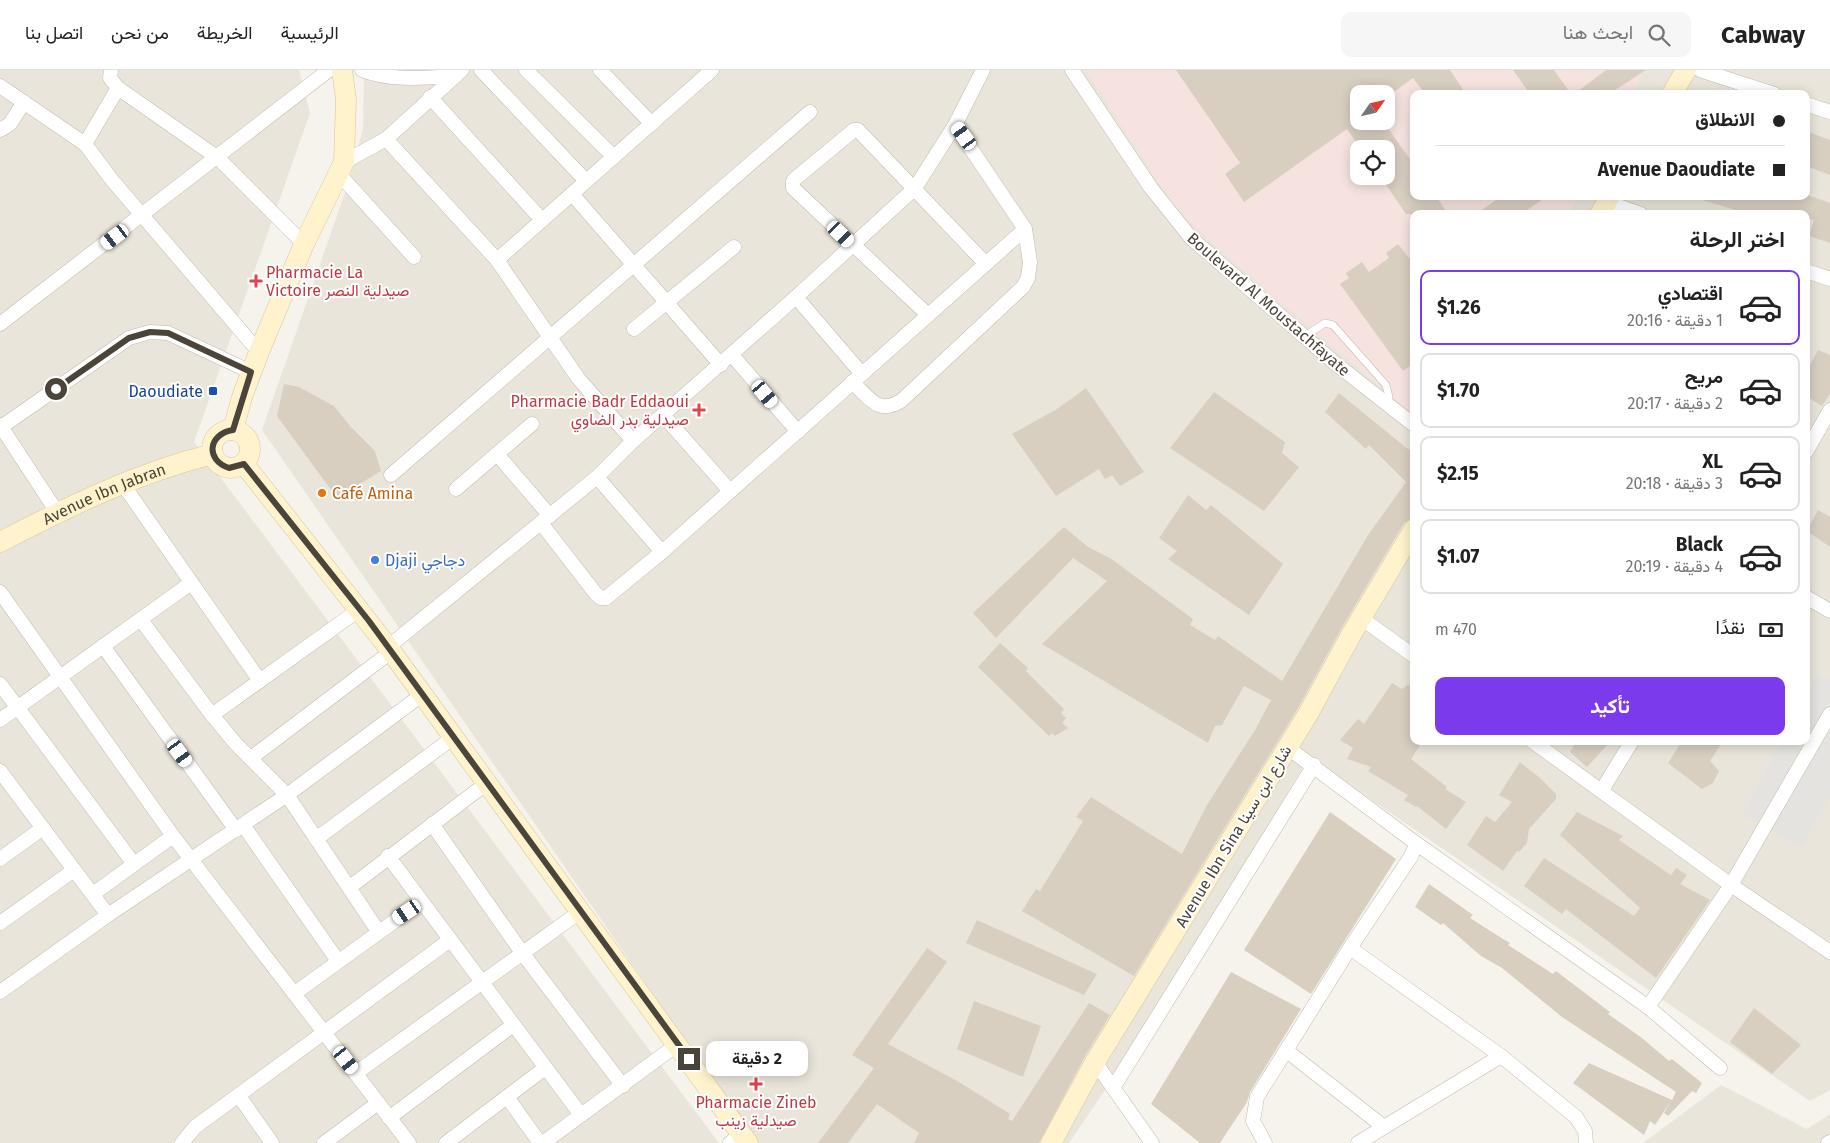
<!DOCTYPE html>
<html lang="ar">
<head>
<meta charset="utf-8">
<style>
	body { margin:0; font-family:"Fira Sans",Vazirmatn,sans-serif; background:#f6f6f6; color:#222; direction:rtl; height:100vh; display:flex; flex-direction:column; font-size:19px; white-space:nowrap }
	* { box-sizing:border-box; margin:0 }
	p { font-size:16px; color:#767676 }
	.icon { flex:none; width:28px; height:28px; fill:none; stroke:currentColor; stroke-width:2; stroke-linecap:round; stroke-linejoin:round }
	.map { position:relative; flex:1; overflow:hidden; direction:ltr }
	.side { position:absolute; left:1410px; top:140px; width:400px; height:535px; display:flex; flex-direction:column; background:#fff; border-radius:10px; box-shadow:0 2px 12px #0003; direction:rtl }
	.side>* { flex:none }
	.banner { position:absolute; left:1410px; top:20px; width:400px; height:110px; border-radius:10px; box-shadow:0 2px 12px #0003; direction:rtl; display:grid; align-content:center; height:110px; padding:0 25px; background:#fff }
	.needle { width:32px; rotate:56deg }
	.tools { position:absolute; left:1350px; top:15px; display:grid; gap:10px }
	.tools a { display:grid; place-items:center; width:45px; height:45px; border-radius:10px; background:#fff; box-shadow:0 2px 12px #0003; font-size:25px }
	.end { position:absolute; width:22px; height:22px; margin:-11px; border:6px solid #4b4439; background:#fff; box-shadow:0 0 0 2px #fff }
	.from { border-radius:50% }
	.bubble { position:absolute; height:35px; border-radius:10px; background:#fff; box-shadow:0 2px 12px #0003; font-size:16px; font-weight:700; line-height:35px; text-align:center; direction:rtl }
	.car { position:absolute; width:15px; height:30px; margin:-15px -8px; border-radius:6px; box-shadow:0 0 4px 1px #0007; background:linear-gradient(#fff 24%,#345 0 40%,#fff 0 76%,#345 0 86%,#fff 0) }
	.banner b { display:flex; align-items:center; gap:18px; height:48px; font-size:19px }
	.banner b+b { border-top:1px solid #e0e0e0 }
	.banner i { width:12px; height:12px; background:#222 }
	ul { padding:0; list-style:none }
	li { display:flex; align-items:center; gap:15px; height:75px; margin:0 10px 8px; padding:0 15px; border:2px solid #e0e0e0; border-radius:10px }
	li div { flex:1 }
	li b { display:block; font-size:19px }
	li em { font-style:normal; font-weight:700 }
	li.current { border-color:#7c3aed }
	li>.icon { width:45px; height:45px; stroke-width:1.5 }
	h2 { padding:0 25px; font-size:22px; line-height:60px }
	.pay { display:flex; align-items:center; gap:12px; height:55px; padding:0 25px; font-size:19px }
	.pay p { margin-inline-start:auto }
	.cta { display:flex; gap:10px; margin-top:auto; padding:10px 25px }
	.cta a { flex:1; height:58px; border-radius:10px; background:#7c3aed; color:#fff; font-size:20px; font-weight:700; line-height:58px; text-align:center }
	header { display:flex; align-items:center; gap:30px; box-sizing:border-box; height:70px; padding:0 25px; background:#fff; border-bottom:1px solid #e0e0e0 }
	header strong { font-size:24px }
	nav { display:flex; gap:28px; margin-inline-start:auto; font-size:18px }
	.search { width:350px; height:45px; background:#f6f6f6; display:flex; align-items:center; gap:12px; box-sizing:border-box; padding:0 18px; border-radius:10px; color:#767676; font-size:19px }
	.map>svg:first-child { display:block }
	.residential { fill:#eae5da; fill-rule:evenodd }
	.medical { fill:#f6e3e0; fill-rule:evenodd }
	.parking { fill:#e5e3e0 }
	.building { fill:#d8cfc1 }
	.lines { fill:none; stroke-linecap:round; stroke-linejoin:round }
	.lane-casing { stroke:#c2bbae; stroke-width:8 }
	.street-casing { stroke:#c2bbae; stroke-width:15 }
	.secondary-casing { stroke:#d6c79b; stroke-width:21 }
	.lane { stroke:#fff; stroke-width:7 }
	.street { stroke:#fff; stroke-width:14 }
	.secondary { stroke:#fff3cd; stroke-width:20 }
	.route { stroke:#4b4439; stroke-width:6 }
	.health-dot { fill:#e0444e; stroke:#fff; stroke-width:2 }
	.transit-dot { fill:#1a4fb4; stroke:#fff; stroke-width:2 }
	.food-dot { fill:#e8710a; stroke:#fff; stroke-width:2 }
	.shop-dot { fill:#3f7fe0; stroke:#fff; stroke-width:2 }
	.labels { text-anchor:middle; stroke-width:4; stroke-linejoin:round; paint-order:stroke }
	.health-label { font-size:16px; fill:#be3a42; stroke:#fff; text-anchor:start }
	.street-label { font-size:16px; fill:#4b4439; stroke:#fff }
	.transit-label { font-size:16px; fill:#164399; stroke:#fff; text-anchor:end }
	.food-label { font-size:16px; fill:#c56008; stroke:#fff; text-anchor:start }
	.shop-label { font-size:16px; fill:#366cbe; stroke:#fff; text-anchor:start }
</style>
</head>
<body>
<header>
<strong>Cabway</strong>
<div class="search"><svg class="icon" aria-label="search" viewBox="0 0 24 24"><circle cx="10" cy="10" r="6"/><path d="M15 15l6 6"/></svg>ابحث هنا</div>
<nav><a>الرئيسية</a><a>الخريطة</a><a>من نحن</a><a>اتصل بنا</a></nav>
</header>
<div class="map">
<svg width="1830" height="1073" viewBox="0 0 1830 1073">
	<rect width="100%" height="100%" fill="#f6f3ec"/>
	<!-- residential -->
	<g class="residential">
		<polygon points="0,0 299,0 310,43 194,372 719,1073 0,1073"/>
		<path d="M364,0H1830V1020L1810,1031L1309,687L1146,960L1069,1073H756L262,360L346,120L363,59ZM1359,24H1386V51H1359ZM1414,24H1806V126H1414ZM1359,79H1386V106H1359ZM1414,144H1806V671H1414Z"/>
		<polygon points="1721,1015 1807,1059 1830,1044 1830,1073 1643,1073"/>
	</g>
	<!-- medical -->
	<path class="medical" d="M1086,0H1644L1632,24H1414V126H1579L1569,144H1414V345L1221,181L1174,136ZM1359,24H1386V51H1359ZM1359,79H1386V106H1359Z"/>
	<!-- parking -->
	<polygon class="parking" points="1818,603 1830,610 1830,726 1802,777 1742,744 1782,671 1806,671 1806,626"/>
	<!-- building -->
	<g class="building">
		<polygon points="1176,0 1450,0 1466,24 1425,24 1413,8 1391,24 1359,24 1359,51 1383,51 1414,95 1414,126 1436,126 1448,144 1406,144 1380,106 1386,106 1386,79 1361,79 1347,59 1244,132 1225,104 1240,93"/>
		<polygon points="1513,0 1554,0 1571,24 1530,24"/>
		<polygon points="1606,0 1646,0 1609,24 1574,24"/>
		<polygon points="1806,61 1830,70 1830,105 1806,96"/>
		<polygon points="1502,126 1547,126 1522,144 1476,144"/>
		<polygon points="1700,126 1810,126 1830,133 1830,173 1809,166 1814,150 1806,148 1806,144 1734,144 1735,140 1699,129"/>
		<polygon points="1398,174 1414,194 1414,293 1403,301 1340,214 1349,208 1346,203 1362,192 1369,202 1389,188 1386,183"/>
		<polygon points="1818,280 1830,285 1830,324 1822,336 1806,326 1806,303"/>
		<polygon points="284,314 299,317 334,336 350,356 375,381 381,401 337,428 277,346"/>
		<polygon points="1086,318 1144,402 1120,416 1112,405 1105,409 1099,399 1056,426 1012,364 1057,339"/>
		<polygon points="1214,322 1285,372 1282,383 1299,397 1264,441 1170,378"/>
		<polygon points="1339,323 1414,384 1414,446 1404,453 1341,559 1298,638 1134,906 1022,841 1036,819 1040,821 1083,751 1076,747 1091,727 1182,784 1207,735 1255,660 1271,630 1244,616 1222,655 1215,656 1208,673 1042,574 1107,511 1073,488 996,568 973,543 1064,457 1088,477 1110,488 1193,549 1190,555 1215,570 1218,566 1282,611 1368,465 1406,412 1369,375 1366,379 1325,342"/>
		<polygon points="1188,425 1206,440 1211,435 1283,494 1249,545 1168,489 1177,481 1159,468"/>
		<polygon points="1818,440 1830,447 1830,477 1807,461"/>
		<polygon points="1000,573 1028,598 1026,601 1064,639 1061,643 1066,648 1062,653 1068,658 1055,666 1052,663 1049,666 978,597"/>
		<polygon points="1392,613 1402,619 1408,615 1414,620 1414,671 1423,671 1411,689 1447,717 1445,719 1466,732 1446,759 1417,736 1416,737 1404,730 1408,725 1368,701 1371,697 1347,689 1353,678 1340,670 1358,649 1364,654"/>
		<polygon points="1577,671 1611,671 1587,697 1570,682"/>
		<polygon points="1682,671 1723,671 1710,691 1719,701 1713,713 1702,719 1668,693"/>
		<polygon points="1520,692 1540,708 1556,724 1556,729 1529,759 1527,773 1519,782 1517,781 1503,801 1467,775 1486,746 1495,752 1512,732 1499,725"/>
		<polygon points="1330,742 1396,789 1311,924 1244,880"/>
		<polygon points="1577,742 1623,766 1619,770 1671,805 1676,798 1687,805 1680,814 1710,830 1656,908 1566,839 1562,844 1524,816 1544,788 1634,846 1640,838 1560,765"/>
		<polygon points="1429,814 1473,845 1470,848 1503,869 1510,873 1508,875 1553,904 1556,901 1610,942 1608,944 1642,968 1669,991 1672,989 1702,1013 1696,1023 1692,1021 1668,1046 1664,1043 1671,1031 1655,1055 1650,1051 1644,1065 1573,1013 1589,993 1672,1030 1676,1022 1562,947 1502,898 1481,886 1443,853 1441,855 1415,837"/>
		<polygon points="977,850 1097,904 1084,925 966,873"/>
		<polygon points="927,878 947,892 888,974 959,1012 1010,1044 1008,1049 1012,1051 1089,933 1110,945 1085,986 1039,1073 914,1073 919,1063 877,1034 848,1073 818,1073 874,998 852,985"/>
		<polygon points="1231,902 1301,939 1250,1022 1247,1032 1220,1073 1200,1073 1151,1034"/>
		<polygon points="974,931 1041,956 1023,1007 957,979"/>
		<polygon points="1754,938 1801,975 1772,1004 1730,972"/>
	</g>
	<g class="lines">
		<!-- lane casing -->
		<g class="lane-casing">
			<polyline id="lane" points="1305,266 1325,253 1333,255 1386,315 1389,327 1387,336"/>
		</g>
		<!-- street casing -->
		<g class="street-casing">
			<g id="street">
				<polyline points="111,0 110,8 118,18 218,88 304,174"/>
				<path d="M362,0C390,11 423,8 453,6"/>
				<polyline points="481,0 586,111"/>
				<polyline points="526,0 614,87"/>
				<polyline points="600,0 652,54"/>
				<polyline points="1072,0 1151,118 1191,168 1336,294 1414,355"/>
				<polyline points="1700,0 1774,24"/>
				<polyline points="0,16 85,74 112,110 259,282"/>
				<polyline points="430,27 542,150"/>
				<polyline points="1806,34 1830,42"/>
				<polyline points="0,60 10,54 24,32"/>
				<polyline points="386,69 497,190 578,308 633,371"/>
				<polyline points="85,74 118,18"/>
				<polyline points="344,92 386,69 462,0"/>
				<polyline points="338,103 414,187"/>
				<polyline points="572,124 721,295"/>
				<polyline points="1607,132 1641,144"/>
				<polyline points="497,190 712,0"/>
				<polyline points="1806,201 1830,209"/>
				<polyline points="796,227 862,304"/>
				<polyline points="927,244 793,118 793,111 796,108 854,60 858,60 986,194"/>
				<polyline points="0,254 329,0"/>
				<polyline points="634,259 734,177"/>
				<polyline points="732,285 798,362"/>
				<path d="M852,312C870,328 877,345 901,331L1023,217L1028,208L1030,192L1025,159L955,55"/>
				<polyline points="663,345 730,421"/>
				<polyline points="0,355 57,442"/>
				<polyline points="1,357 129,268 150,262 168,263 251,302"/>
				<polyline points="1806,382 1830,340"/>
				<polyline points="497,384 550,446"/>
				<polyline points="391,405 810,42"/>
				<polyline points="597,407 662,482"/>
				<polyline points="122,413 260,611"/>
				<polyline points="456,419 532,354"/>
				<polyline points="541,453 596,524 601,528 606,528 662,482 1025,159"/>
				<polyline points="0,522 173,766 409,1073"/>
				<polyline points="1806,527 1830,541"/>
				<polyline points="1361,548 1414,586"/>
				<polyline points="141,550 212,645 236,674 287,725 378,861"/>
				<polyline points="103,576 236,760"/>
				<polyline points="388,577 597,407 633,371 796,227 915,118 955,55 983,0"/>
				<polyline points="0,614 134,794"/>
				<polyline points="212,645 360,539"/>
				<polyline points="0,650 191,513"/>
				<polyline points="1532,671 1731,815 1830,882"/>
				<polyline points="1287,677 1417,774 1648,937 1720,998"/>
				<polyline points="251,688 392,581"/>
				<polyline points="0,701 108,845"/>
				<polyline points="1602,720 1632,671"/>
				<polyline points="432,754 523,884 623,1016"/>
				<polyline points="243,755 338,891"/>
				<polyline points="316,769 454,667"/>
				<polyline points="388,786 581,1045"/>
				<polyline points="0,789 43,758"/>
				<polyline points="350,817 487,713"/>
				<polyline points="93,824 173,766"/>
				<polyline points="0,853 74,800"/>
				<polyline points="1350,878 1501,986 1576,1047 1585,1061 1586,1073"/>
				<polyline points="0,922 108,845 287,725 423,624"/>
				<polyline points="295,923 421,832"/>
				<polyline points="1648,937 1731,815 1830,644"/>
				<polyline points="1287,981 1384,1057"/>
				<polyline points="1095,992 1152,1073"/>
				<polyline points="356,1003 581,841"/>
				<polyline points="1113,1018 1314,695"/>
				<polyline points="239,1026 272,1073"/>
				<polyline points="507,1027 540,1073"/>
				<polyline points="389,1048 513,955"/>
				<polyline points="182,1073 195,1057 450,870"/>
				<polyline points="324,1073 378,1033"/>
				<polyline points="446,1073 545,998"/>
				<polyline points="543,1073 678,974"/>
				<polyline points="730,1073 743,1063"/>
				<polyline points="1265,1073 1253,1051 1257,1027 1350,878 1410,788 1417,774"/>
				<polyline points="1358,1073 1501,986"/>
				<polyline points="1828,1073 1830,1072"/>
			</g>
		</g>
		<!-- secondary casing -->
		<g class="secondary-casing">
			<g id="secondary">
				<polyline points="1672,24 1686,0"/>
				<polyline points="1600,144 1610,126"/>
				<polyline points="233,360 242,327 259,282 304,174 344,92 346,29 342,0"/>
				<circle cx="231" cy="379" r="19"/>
				<polyline points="244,394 388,577 748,1073"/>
				<path id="s1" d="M0,472C70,436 136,403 213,384"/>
				<polyline points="1051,1073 1095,992 1308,644 1351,565 1414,459"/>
			</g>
		</g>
		<!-- lane -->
		<use href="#lane" class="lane"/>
		<!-- street -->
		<use href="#street" class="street"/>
		<!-- secondary -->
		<use href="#secondary" class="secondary"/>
	</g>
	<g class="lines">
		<!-- route -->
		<path class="route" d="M56,319L129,268L150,262L168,263L251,302L233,360C208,364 205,390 229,398L244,394L369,551L689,989"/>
	</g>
	<!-- markers -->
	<g class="health-dot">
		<path d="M253.5 203.5h5v5h5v5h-5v5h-5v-5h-5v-5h5z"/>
		<path d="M696.5 332.5h5v5h5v5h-5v5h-5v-5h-5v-5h5z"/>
		<path d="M753.5 1006.5h5v5h5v5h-5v5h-5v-5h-5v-5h5z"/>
	</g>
	<rect class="transit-dot" x="208" y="316" width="10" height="10" rx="2.5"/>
	<circle class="food-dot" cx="322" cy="423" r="5"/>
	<circle class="shop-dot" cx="375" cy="490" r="5"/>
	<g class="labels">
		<!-- health labels -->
		<g class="health-label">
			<text x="266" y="208">Pharmacie La<tspan x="266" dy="18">Victoire صيدلية النصر</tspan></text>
			<text x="689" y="337" text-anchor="end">Pharmacie Badr Eddaoui<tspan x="689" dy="18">صيدلية بدر الضاوي</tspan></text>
			<text x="756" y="1038" text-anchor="middle">Pharmacie Zineb<tspan x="756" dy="18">صيدلية زينب</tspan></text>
		</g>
		<!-- street labels -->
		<g class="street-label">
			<text transform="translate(1269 234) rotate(41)" y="6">Boulevard Al Moustachfayate</text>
			<text dy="6" stroke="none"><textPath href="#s1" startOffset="115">Avenue Ibn Jabran</textPath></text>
			<text transform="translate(1233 766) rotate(-59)" y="6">Avenue Ibn Sina شارع ابن سينا</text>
		</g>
		<!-- transit labels -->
		<g class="transit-label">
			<text x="203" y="327">Daoudiate</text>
		</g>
		<!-- food labels -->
		<g class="food-label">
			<text x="332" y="429">Café Amina</text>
		</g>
		<!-- shop labels -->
		<g class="shop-label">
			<text x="385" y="496">Djaji دجاجي</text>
		</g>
	</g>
</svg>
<div class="tools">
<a><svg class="needle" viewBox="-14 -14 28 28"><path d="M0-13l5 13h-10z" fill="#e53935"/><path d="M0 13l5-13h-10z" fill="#767676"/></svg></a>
<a><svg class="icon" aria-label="locate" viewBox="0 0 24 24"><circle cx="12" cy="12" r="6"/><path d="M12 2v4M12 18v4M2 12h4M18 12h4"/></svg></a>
</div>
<i class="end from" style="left:56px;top:319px"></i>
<i class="end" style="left:689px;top:989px"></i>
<div class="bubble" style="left:706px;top:971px;width:102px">2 دقيقة</div>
<i class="car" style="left:964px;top:66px;rotate:324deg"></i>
<i class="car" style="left:841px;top:164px;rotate:134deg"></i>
<i class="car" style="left:115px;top:167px;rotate:233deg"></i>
<i class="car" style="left:765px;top:324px;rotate:140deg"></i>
<i class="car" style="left:180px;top:683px;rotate:144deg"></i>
<i class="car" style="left:407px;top:842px;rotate:236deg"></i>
<i class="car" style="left:346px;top:990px;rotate:143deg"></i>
<div class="banner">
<b><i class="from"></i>الانطلاق</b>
<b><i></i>Avenue Daoudiate</b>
</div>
<section class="side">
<h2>اختر الرحلة</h2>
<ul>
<li class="current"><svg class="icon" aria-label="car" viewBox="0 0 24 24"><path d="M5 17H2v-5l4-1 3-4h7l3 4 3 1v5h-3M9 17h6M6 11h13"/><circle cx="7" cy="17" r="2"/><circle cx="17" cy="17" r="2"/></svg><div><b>اقتصادي</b><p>1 دقيقة · 20:16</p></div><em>$1.26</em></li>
<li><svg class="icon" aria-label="car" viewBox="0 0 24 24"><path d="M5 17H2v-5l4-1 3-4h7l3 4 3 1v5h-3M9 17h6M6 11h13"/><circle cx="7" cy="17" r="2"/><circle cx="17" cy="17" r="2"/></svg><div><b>مريح</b><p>2 دقيقة · 20:17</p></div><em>$1.70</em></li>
<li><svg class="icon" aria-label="car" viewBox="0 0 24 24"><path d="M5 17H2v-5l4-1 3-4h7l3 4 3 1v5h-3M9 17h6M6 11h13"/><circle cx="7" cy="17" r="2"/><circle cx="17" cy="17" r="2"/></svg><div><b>XL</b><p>3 دقيقة · 20:18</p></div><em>$2.15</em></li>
<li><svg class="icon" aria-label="car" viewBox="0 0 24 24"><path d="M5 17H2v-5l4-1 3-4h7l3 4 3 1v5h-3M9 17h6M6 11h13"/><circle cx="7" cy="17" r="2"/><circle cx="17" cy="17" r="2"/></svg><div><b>Black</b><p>4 دقيقة · 20:19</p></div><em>$1.07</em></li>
</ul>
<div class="pay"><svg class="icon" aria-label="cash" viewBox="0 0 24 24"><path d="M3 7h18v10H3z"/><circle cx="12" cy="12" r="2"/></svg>نقدًا<p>470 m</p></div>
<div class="cta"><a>تأكيد</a></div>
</section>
</div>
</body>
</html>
